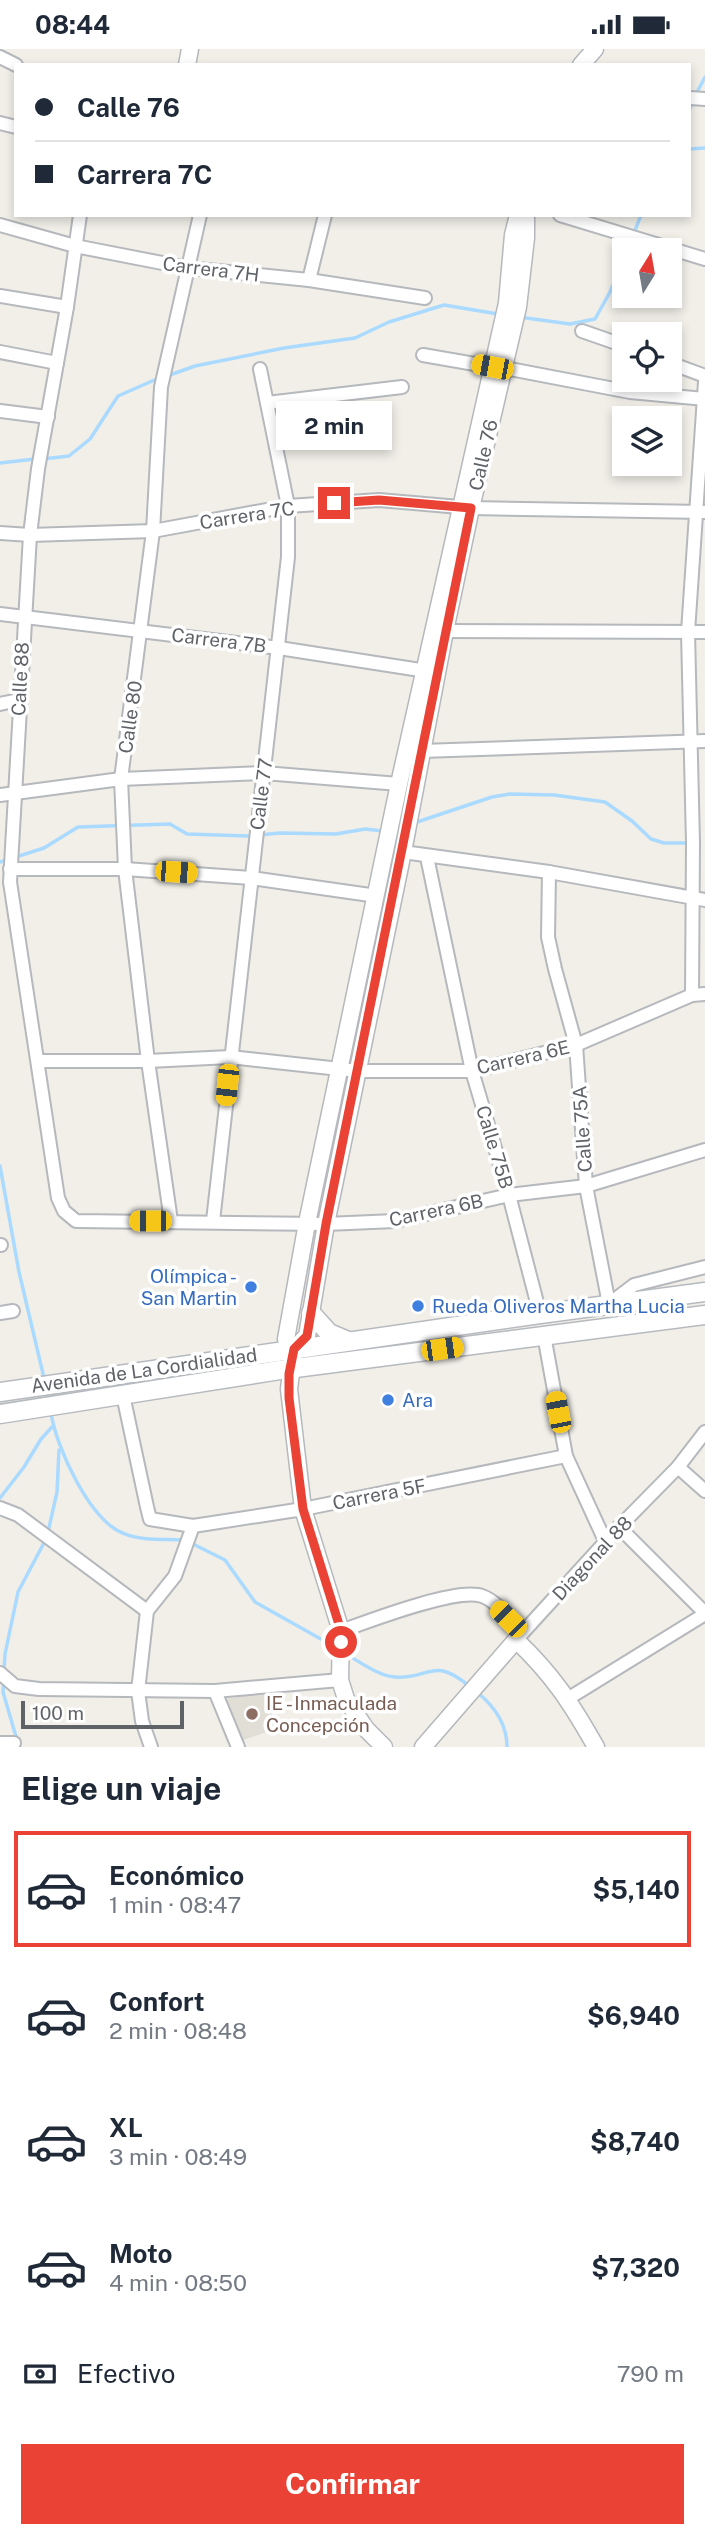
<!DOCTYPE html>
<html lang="es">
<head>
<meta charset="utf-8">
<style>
	body { margin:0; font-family:"Public Sans",sans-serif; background:#f2f2f3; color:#1f2937; height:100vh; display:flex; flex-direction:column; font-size:26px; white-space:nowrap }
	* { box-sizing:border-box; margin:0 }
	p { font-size:23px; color:#747a83 }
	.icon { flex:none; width:38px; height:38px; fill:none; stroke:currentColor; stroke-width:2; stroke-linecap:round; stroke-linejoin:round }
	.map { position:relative; height:1698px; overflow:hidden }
	.details { display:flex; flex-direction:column; background:#fff; flex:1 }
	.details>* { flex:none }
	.banner { position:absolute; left:14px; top:14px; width:677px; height:154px; border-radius:0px; box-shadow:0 4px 10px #0003; display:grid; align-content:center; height:154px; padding:0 21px; background:#fff }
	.needle { width:46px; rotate:11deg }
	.fabs { position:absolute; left:612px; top:189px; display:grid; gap:14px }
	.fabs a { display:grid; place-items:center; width:70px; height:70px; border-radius:0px; background:#fff; box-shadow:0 4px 10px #0003; font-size:35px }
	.scale { position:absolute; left:21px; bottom:18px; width:163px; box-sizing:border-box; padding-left:7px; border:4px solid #5f6368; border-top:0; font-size:19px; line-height:24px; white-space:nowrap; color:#5f6368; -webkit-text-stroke:5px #fff; paint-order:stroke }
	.end { position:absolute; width:32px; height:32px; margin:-16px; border:9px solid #ea4335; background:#fff; box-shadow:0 0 0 4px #fff }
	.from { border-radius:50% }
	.bubble { position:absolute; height:49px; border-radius:0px; background:#fff; box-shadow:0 4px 10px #0003; font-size:23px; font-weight:700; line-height:49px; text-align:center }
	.car { position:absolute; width:21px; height:42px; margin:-21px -10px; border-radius:9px; box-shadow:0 0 5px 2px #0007; background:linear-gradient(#f5c518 24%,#345 0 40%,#f5c518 0 76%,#345 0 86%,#f5c518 0) }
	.banner b { display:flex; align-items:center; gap:24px; height:66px; font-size:26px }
	.banner b+b { border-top:2px solid #e0e1e3 }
	.banner i { width:18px; height:18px; background:#1f2937 }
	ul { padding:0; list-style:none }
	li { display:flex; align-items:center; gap:21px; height:116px; margin:0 14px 10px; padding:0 7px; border:4px solid transparent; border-radius:0px }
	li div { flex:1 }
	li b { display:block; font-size:26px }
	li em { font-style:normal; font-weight:700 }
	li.current { border-color:#ea4335 }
	li>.icon { width:63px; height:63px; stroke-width:1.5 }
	h2 { padding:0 21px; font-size:32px; line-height:84px }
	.pay { display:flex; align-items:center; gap:18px; height:77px; padding:0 21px; font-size:26px }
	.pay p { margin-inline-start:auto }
	.button { display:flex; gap:14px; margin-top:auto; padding:14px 21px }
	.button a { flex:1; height:80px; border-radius:0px; background:#ea4335; color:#fff; font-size:28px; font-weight:700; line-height:80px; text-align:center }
	.status { display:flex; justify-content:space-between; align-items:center; height:49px; padding:0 35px; background:#fff; direction:ltr }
	.status svg { height:19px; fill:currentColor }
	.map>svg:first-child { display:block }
	.education { fill:#e1ded6 }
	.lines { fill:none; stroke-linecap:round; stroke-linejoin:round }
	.stream { stroke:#aadaff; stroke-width:3.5 }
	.minor-casing { stroke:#b5b8bc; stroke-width:16 }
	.tertiary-casing { stroke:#b5b8bc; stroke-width:19 }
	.secondary-casing { stroke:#b6babf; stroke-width:21 }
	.minor { stroke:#fff; stroke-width:12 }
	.tertiary { stroke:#fff; stroke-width:16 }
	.secondary { stroke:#fff; stroke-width:18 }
	.route { stroke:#ea4335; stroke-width:9 }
	.shop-dot { fill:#3f7fe0; stroke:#fff; stroke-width:2.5 }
	.education-dot { fill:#8d6e63; stroke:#fff; stroke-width:2.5 }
	.labels { text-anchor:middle; stroke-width:7; stroke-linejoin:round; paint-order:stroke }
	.street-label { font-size:19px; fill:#5f6368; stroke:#fff }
	.shop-label { font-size:19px; fill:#366cbe; stroke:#fff; text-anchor:start }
	.education-label { font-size:19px; fill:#785e54; stroke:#fff; text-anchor:start }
</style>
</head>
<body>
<div class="status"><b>08:44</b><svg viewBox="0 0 49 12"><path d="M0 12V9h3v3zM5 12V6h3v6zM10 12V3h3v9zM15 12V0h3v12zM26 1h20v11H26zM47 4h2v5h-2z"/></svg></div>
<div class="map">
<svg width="705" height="1698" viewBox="0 0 705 1698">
	<rect width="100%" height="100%" fill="#f1efe8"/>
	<!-- education -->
	<polygon class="education" points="266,1643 276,1680 243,1691 226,1650"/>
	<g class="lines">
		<!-- stream -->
		<g class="stream">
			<polyline points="696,45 705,28"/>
			<polyline points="690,60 693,52"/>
			<polyline points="690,100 705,99"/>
			<polyline points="634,184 641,166"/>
			<polyline points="627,201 631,191"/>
			<polyline points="519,268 570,275 595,270 610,243 625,208"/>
			<polyline points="167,327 195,317 284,299 355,289 389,273 444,256 498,265"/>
			<polyline points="43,410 69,407 90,390 118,347 159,329"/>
			<polyline points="0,414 35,410"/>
			<polyline points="414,774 492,748 510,745 554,746 605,753 632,772 651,790 664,794 691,794"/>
			<polyline points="0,813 44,799 78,778 170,775 187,785 248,787 280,784 336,785 365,780 383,782"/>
			<polyline points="0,1117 19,1223 44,1329"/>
			<path d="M51,1364C56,1398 90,1473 125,1485C142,1492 165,1490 184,1491"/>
			<polyline points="0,1449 24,1418 41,1390 52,1378"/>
			<polyline points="48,1483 57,1443 59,1401"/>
			<polyline points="191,1494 225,1511 255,1553 335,1598"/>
			<path d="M344,1604C359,1612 378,1627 395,1628C430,1631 432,1606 469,1637"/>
			<polyline points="4,1621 5,1605 18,1543 46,1490"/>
			<polyline points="4,1632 3,1643 19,1698"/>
			<path d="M478,1644C495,1658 507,1675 507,1698"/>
		</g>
		<!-- minor casing -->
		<g class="minor-casing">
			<g id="minor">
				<polyline points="0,8 16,16"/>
				<polyline points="690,49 705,50"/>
				<polyline points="0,74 16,78"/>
				<polyline points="80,166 67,258 38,420 30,486 10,833 58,1149 64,1162 76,1172 326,1175 395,1172 509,1146 586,1137 705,1101"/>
				<polyline points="560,166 705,210"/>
				<polyline points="0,176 75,197 188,219 309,231 425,249"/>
				<polyline points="309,231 325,166"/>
				<polyline points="0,247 67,258"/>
				<polyline points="582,282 625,297"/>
				<polyline points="0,303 57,314"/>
				<polyline points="423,306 492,318"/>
				<polyline points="670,314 705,327"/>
				<polyline points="505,319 630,343 705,350"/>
				<polyline points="267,354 402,338"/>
				<polyline points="0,362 48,368"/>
				<polyline points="0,484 30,486 153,482 288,457 379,451 471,459 705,463"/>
				<polyline points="0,565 279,599 433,623"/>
				<polyline points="445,582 705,583"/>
				<polyline points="0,655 19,651"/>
				<polyline points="422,702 705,692"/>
				<polyline points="0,746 121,730 264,724 399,735"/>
				<polyline points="403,803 549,823 705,851"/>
				<polyline points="427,808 472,1022 509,1146 540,1265"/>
				<polyline points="10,820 125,820 251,829 377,847"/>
				<polyline points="549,823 548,888 555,920 576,996 586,1137 609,1255"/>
				<polyline points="692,946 693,794 688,583 705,333"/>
				<polyline points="38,1012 148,1012 230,1008 358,1022 472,1022 576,996 692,946 705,945"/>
				<polyline points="171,1172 148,1012 125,820 121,730 153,482 161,338 200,166"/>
				<polyline points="213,1172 288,508 288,457 260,320"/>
				<polyline points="0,1196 1,1196"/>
				<polyline points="609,1255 634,1236 705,1218"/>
				<polyline points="0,1264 13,1262"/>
				<polyline points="544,1286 566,1407 606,1494"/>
				<polyline points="123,1346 147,1458 150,1470 193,1477 303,1460 566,1407"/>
				<polyline points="678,1418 705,1442"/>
				<polyline points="0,1459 18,1466 147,1562"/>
				<polyline points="619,1478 705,1564"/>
				<path d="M341,1582C369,1572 457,1538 482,1547C497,1552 511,1572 522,1583"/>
				<polyline points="516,1591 619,1478 678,1418 705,1383"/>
				<polyline points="0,1624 15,1637 39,1640 215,1642 340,1631"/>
				<polyline points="215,1642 238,1698"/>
				<polyline points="569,1649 705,1565"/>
				<polyline points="0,1694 14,1694"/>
				<polyline points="151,1698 142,1672 138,1642 147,1562 175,1527 193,1477"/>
			</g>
		</g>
		<!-- tertiary casing -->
		<g class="tertiary-casing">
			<g id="tertiary">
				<polyline points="187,16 190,0"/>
				<polyline points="581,16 595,0"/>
				<polyline points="294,1300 286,1290 307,1174 399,735 507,254 513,186 518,166"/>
				<polyline points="384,1698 366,1680 346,1650 340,1631 341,1582 303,1460 289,1340 294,1300 307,1287 326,1175 403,803 445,582 471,459 518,258 526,189 526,166"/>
				<path d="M423,1698L516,1591C553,1626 571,1654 596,1698"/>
			</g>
		</g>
		<!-- secondary casing -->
		<g class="secondary-casing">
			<g id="secondary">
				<polyline points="311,1264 329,1284 348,1292"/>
				<polyline points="0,1343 540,1265 705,1243"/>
				<polyline points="0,1365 280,1321 705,1266"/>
			</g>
		</g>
		<!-- minor -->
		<use href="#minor" class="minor"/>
		<!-- tertiary -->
		<use href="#tertiary" class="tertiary"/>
		<!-- secondary -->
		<use href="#secondary" class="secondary"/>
	</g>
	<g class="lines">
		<!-- route -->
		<polyline class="route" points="334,454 379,451 471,459 326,1175 307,1287 294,1300 289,1325 289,1349 303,1460 341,1582 341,1593"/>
	</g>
	<!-- markers -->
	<g class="shop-dot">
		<circle cx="251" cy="1238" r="7"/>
		<circle cx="418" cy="1257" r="7"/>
		<circle cx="388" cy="1351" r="7"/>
	</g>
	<circle class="education-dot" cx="252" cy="1665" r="7"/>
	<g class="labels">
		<!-- street labels -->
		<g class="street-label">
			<text transform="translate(211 220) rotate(7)" y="7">Carrera 7H</text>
			<text transform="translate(483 406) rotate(-77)" y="7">Calle 76</text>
			<text transform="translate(247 466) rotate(-9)" y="7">Carrera 7C</text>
			<text transform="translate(219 591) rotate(7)" y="7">Carrera 7B</text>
			<text transform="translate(20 630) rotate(-87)" y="7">Calle 88</text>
			<text transform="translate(130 668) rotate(-82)" y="7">Calle 80</text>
			<text transform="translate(261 745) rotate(-83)" y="7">Calle 77</text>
			<text transform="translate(523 1008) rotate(-13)" y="7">Carrera 6E</text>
			<text transform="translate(582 1080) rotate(-94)" y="7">Calle 75A</text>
			<text transform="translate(495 1098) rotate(73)" y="7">Calle 75B</text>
			<text transform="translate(436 1161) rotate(-12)" y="7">Carrera 6B</text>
			<text transform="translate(144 1321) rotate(-8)" y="7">Avenida de La Cordialidad</text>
			<text transform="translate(379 1445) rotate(-11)" y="7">Carrera 5F</text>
			<text transform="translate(592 1509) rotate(-47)" y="7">Diagonal 88</text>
		</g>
		<!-- shop labels -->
		<g class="shop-label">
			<text x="237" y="1234" text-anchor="end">Olímpica -<tspan x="237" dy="22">San Martin</tspan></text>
			<text x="432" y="1264">Rueda Oliveros Martha Lucia</text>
			<text x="402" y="1358">Ara</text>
		</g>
		<!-- education labels -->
		<g class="education-label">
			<text x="266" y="1661">IE - Inmaculada<tspan x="266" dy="22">Concepción</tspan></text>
		</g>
	</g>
</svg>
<div class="fabs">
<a><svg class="needle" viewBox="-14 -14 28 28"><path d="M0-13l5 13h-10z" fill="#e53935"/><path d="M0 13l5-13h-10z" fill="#747a83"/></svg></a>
<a><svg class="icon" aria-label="locate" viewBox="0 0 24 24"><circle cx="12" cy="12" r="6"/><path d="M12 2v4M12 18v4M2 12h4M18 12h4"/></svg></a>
<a><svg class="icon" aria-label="layers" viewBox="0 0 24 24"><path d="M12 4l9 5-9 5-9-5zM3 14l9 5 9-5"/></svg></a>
</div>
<div class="scale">100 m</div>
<i class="end from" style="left:341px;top:1593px"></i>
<i class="end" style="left:334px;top:454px"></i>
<div class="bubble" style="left:276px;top:352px;width:116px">2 min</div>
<i class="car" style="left:492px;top:318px;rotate:281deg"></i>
<i class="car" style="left:176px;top:823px;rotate:94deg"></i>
<i class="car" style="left:227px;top:1036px;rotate:186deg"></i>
<i class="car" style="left:150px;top:1172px;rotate:270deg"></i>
<i class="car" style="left:442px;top:1300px;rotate:82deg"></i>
<i class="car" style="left:558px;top:1363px;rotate:349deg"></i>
<i class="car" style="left:508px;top:1570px;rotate:315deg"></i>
<div class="banner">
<b><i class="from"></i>Calle 76</b>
<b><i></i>Carrera 7C</b>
</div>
</div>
<section class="details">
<h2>Elige un viaje</h2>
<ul>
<li class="current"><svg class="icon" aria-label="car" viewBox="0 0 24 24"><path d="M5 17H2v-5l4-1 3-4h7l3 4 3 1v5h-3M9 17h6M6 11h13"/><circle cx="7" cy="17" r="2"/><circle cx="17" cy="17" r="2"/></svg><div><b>Económico</b><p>1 min · 08:47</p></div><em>$5,140</em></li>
<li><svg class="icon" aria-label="car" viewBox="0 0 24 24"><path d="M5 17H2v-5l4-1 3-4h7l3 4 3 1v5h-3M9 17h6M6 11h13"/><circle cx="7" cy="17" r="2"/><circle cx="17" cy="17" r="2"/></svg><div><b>Confort</b><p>2 min · 08:48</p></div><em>$6,940</em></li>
<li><svg class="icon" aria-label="car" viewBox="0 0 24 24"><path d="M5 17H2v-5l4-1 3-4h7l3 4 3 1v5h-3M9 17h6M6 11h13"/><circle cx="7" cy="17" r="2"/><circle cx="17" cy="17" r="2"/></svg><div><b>XL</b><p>3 min · 08:49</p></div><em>$8,740</em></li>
<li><svg class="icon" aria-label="car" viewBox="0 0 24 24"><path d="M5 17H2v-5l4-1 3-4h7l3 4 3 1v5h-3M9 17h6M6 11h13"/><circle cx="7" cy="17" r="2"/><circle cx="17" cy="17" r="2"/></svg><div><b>Moto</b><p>4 min · 08:50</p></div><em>$7,320</em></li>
</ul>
<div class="pay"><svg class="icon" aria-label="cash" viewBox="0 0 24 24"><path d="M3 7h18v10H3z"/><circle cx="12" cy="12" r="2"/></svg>Efectivo<p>790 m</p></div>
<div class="button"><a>Confirmar</a></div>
</section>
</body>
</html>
